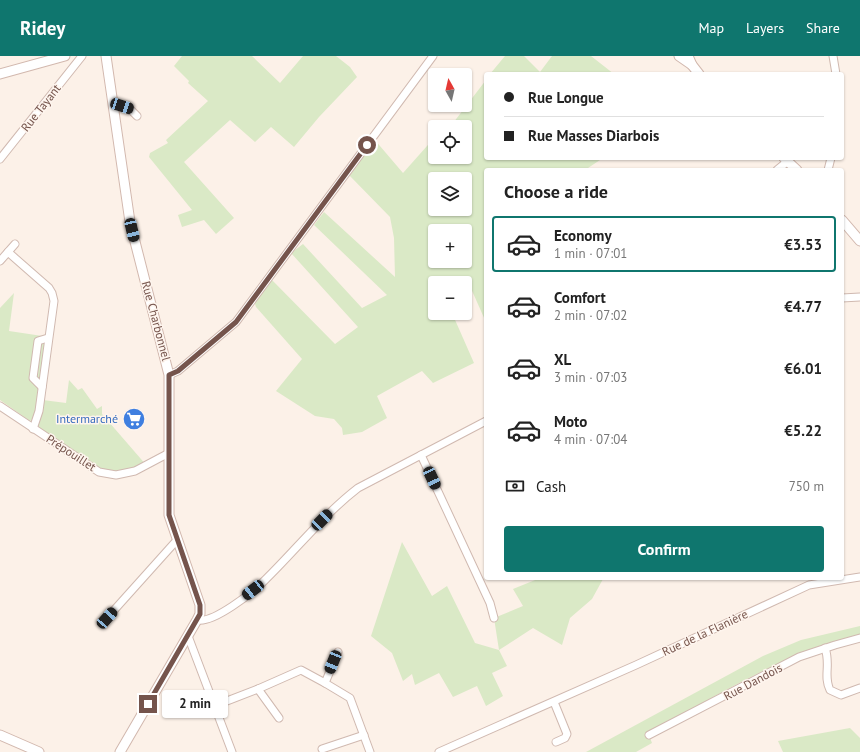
<!DOCTYPE html>
<html lang="en">
<head>
<meta charset="utf-8">
<style>
	body { margin:0; font-family:"PT Sans",sans-serif; background:#f2f2f2; color:#222; height:100vh; display:flex; flex-direction:column; font-size:15px; white-space:nowrap }
	* { box-sizing:border-box; margin:0 }
	p { font-size:13px; color:#767676 }
	.icon { flex:none; width:22px; height:22px; fill:none; stroke:currentColor; stroke-width:2; stroke-linecap:round; stroke-linejoin:round }
	.map { position:relative; flex:1; overflow:hidden }
	.drawer { position:absolute; left:484px; top:112px; width:360px; height:412px; display:flex; flex-direction:column; background:#fff; border-radius:4px; box-shadow:0 1px 3px #0004 }
	.drawer>* { flex:none }
	.guide { position:absolute; left:484px; top:16px; width:360px; height:88px; border-radius:4px; box-shadow:0 1px 3px #0004; display:grid; align-content:center; height:88px; padding:0 20px; background:#fff }
	.needle { width:26px; rotate:352deg }
	.buttons { position:absolute; left:428px; top:12px; display:grid; gap:8px }
	.buttons a { display:grid; place-items:center; width:44px; height:44px; border-radius:4px; background:#fff; box-shadow:0 1px 3px #0004; font-size:20px }
	.end { position:absolute; width:18px; height:18px; margin:-9px; border:5px solid #75544c; background:#fff; box-shadow:0 0 0 2px #fff }
	.from { border-radius:50% }
	.bubble { position:absolute; height:28px; border-radius:4px; background:#fff; box-shadow:0 1px 3px #0004; font-size:13px; font-weight:700; line-height:28px; text-align:center }
	.car { position:absolute; width:12px; height:24px; margin:-12px -6px; border-radius:5px; box-shadow:0 0 3px 1px #0007; background:linear-gradient(#222 24%,#8ab4d8 0 40%,#222 0 76%,#8ab4d8 0 86%,#222 0) }
	.guide b { display:flex; align-items:center; gap:14px; height:38px; font-size:15px }
	.guide b+b { border-top:1px solid #e0e0e0 }
	.guide i { width:10px; height:10px; background:#222 }
	ul { padding:0; list-style:none }
	li { display:flex; align-items:center; gap:12px; height:56px; margin:0 8px 6px; padding:0 12px; border:2px solid transparent; border-radius:4px }
	li div { flex:1 }
	li b { display:block; font-size:15px }
	li em { font-style:normal; font-weight:700 }
	li.active { border-color:#0f766e }
	li>.icon { width:36px; height:36px; stroke-width:1.5 }
	h2 { padding:0 20px; font-size:18px; line-height:48px }
	.pay { display:flex; align-items:center; gap:10px; height:44px; padding:0 20px; font-size:15px }
	.pay p { margin-inline-start:auto }
	.button { display:flex; gap:8px; margin-top:auto; padding:8px 20px }
	.button a { flex:1; height:46px; border-radius:4px; background:#0f766e; color:#fff; font-size:16px; font-weight:700; line-height:46px; text-align:center }
	header { display:flex; align-items:center; gap:24px; box-sizing:border-box; height:56px; padding:0 20px; background:#0f766e; color:#fff }
	header strong { font-size:19px }
	nav { display:flex; gap:22px; margin-inline-start:auto; font-size:14px }
	.map>svg:first-child { display:block }
	.green { fill:#dae9c6; fill-rule:evenodd }
	.lines { fill:none; stroke-linecap:round; stroke-linejoin:round }
	.street-casing { stroke:#d0b9b0; stroke-width:9 }
	.secondary-casing { stroke:#d2b8ae; stroke-width:11 }
	.street { stroke:#fff; stroke-width:7 }
	.secondary { stroke:#fff; stroke-width:9 }
	.route { stroke:#75544c; stroke-width:5 }
	.labels { text-anchor:middle; stroke-width:3; stroke-linejoin:round; paint-order:stroke }
	.street-label { font-size:12px; fill:#75544c; stroke:#fef5ee }
	.shop-label { font-size:12px; fill:#366cbe; stroke:#fef5ee; text-anchor:end }
</style>
</head>
<body>
<header>
<strong>Ridey</strong>
<nav><a>Map</a><a>Layers</a><a>Share</a></nav>
</header>
<div class="map">
<svg width="860" height="696" viewBox="0 0 860 696">
	<rect width="100%" height="100%" fill="#fcf1e8"/>
	<!-- green -->
	<g class="green">
		<polygon points="182,0 252,0 280,27 303,0 336,0 350,11 357,21 319,61 294,91 271,71 255,86 230,64 184,106 234,162 216,178 204,164 182,171 178,159 192,154 149,101 150,97 168,87 166,84 208,45 188,27 189,25 174,10"/>
		<polygon points="505,0 524,0 540,16 552,0 591,0 614,18 490,18"/>
		<path d="M486,24V102H603L585,114H486V190L484,192L486,195V263L485,264L469,228L465,230V227H435V257H452L474,307L433,327L422,315L377,340L387,362L362,376L343,379L342,372L334,363L315,360L276,335L302,303L256,251L254,245L271,223L335,288L358,271L291,197L303,188L362,252L387,239L314,169L324,156L395,221L394,182L390,161L348,118L374,83L403,117L435,81V101H465V71H450ZM435,123H465V153H435ZM435,175H465V205H435Z"/>
		<polygon points="14,237 9,275 49,281 38,358 30,365 0,344 0,252"/>
		<polygon points="69,324 78,334 82,332 97,353 102,350 102,358 147,410 116,419 92,409 38,374 43,344 66,347"/>
		<polygon points="402,486 432,540 447,530 475,587 499,594 494,562 523,550 513,533 540,522 609,522 603,523 592,543 570,562 562,589 533,572 499,594 507,610 492,617 503,640 486,650 477,630 453,641 439,617 415,629 412,618 403,625 392,597 371,580"/>
		<path d="M860,570V579C785,596 715,641 648,677L652,687L636,696H586L763,600L801,584Z"/>
		<polygon points="850,672 860,682 860,696 783,696 778,685"/>
	</g>
	<g class="lines">
		<!-- street casing -->
		<g class="street-casing">
			<g id="street">
				<polyline points="833,0 836,18"/>
				<polyline points="113,47 130,53 137,60"/>
				<polyline points="0,103 82,0"/>
				<polyline points="777,114 788,105"/>
				<polyline points="828,114 831,102"/>
				<polyline points="8,196 49,232 52,237 54,245 39,355 33,373"/>
				<polyline points="0,205 15,188"/>
				<polyline points="842,242 860,241"/>
				<polyline points="169,319 178,315 236,266 433,0"/>
				<polyline points="42,331 33,322 38,285 48,282"/>
				<polyline points="0,350 99,416 116,419 135,415 169,397"/>
				<polyline points="421,399 490,547 494,562"/>
				<polyline points="107,562 177,484"/>
				<path d="M197,564C213,568 253,536 264,525C296,494 323,459 358,432L486,365"/>
				<polyline points="188,580 232,696"/>
				<path d="M825,592C831,609 823,620 830,634L841,639L860,632"/>
				<polyline points="338,596 325,627 350,642 370,696"/>
				<polyline points="258,633 279,662"/>
				<polyline points="554,646 567,678 565,682 556,686"/>
				<polyline points="214,650 258,633 301,614 325,627"/>
				<polyline points="649,679 799,601 835,589 860,582"/>
				<polyline points="322,693 364,679"/>
				<polyline points="439,696 636,609 809,529 860,521"/>
			</g>
		</g>
		<!-- secondary casing -->
		<g class="secondary-casing">
			<g id="secondary">
				<polyline points="106,0 130,166 169,319 169,459 200,549 200,558 197,564 120,696"/>
				<polyline points="679,0 692,9"/>
				<polyline points="688,0 692,9 699,18"/>
				<polyline points="0,18 65,0"/>
				<polyline points="784,102 797,114"/>
				<polyline points="842,164 860,185"/>
				<polyline points="0,679 39,696"/>
			</g>
		</g>
		<!-- street -->
		<use href="#street" class="street"/>
		<!-- secondary -->
		<use href="#secondary" class="secondary"/>
	</g>
	<g class="lines">
		<!-- route -->
		<polyline class="route" points="148,648 200,558 200,549 169,459 169,319 178,315 236,266 367,89"/>
	</g>
	<!-- icons -->
	<defs>
		<g id="supermarket-disc" transform="scale(1.15)"><circle r="9.5" fill="#3f7fe0" stroke="#fef5ee"/><path d="M-6-5.5h2.5l.6 2H6L4.5 2H-2.5L-4.4-4H-6ZM-1.5 3.2a1.3 1.3 0 1 0 .1 0ZM3 3.2a1.3 1.3 0 1 0 .1 0Z" fill="#fff"/></g>
	</defs>
	<g fill-rule="evenodd">
		<use href="#supermarket-disc" x="134" y="363"/>
	</g>
	<g class="labels">
		<!-- street labels -->
		<g class="street-label">
			<text transform="translate(41 52) rotate(-52)" y="4">Rue Tayant</text>
			<text transform="translate(156 265) rotate(75)" y="4">Rue Charbonnel</text>
			<text transform="translate(71 397) rotate(33)" y="4">Prépouillet</text>
			<text transform="translate(705 577) rotate(-25)" y="4">Rue de la Flanière</text>
			<text transform="translate(753 626) rotate(-28)" y="4">Rue Dandois</text>
		</g>
		<!-- shop labels -->
		<g class="shop-label">
			<text x="118" y="367">Intermarché</text>
		</g>
	</g>
</svg>
<div class="buttons">
<a><svg class="needle" viewBox="-14 -14 28 28"><path d="M0-13l5 13h-10z" fill="#e53935"/><path d="M0 13l5-13h-10z" fill="#767676"/></svg></a>
<a><svg class="icon" aria-label="locate" viewBox="0 0 24 24"><circle cx="12" cy="12" r="6"/><path d="M12 2v4M12 18v4M2 12h4M18 12h4"/></svg></a>
<a><svg class="icon" aria-label="layers" viewBox="0 0 24 24"><path d="M12 4l9 5-9 5-9-5zM3 14l9 5 9-5"/></svg></a>
<a>+</a>
<a>−</a>
</div>
<i class="end from" style="left:367px;top:89px"></i>
<i class="end" style="left:148px;top:648px"></i>
<div class="bubble" style="left:162px;top:634px;width:66px">2 min</div>
<i class="car" style="left:122px;top:50px;rotate:108deg"></i>
<i class="car" style="left:132px;top:174px;rotate:167deg"></i>
<i class="car" style="left:432px;top:422px;rotate:155deg"></i>
<i class="car" style="left:322px;top:464px;rotate:45deg"></i>
<i class="car" style="left:253px;top:534px;rotate:232deg"></i>
<i class="car" style="left:107px;top:562px;rotate:42deg"></i>
<i class="car" style="left:333px;top:606px;rotate:202deg"></i>
<div class="guide">
<b><i class="from"></i>Rue Longue</b>
<b><i></i>Rue Masses Diarbois</b>
</div>
<section class="drawer">
<h2>Choose a ride</h2>
<ul>
<li class="active"><svg class="icon" aria-label="car" viewBox="0 0 24 24"><path d="M5 17H2v-5l4-1 3-4h7l3 4 3 1v5h-3M9 17h6M6 11h13"/><circle cx="7" cy="17" r="2"/><circle cx="17" cy="17" r="2"/></svg><div><b>Economy</b><p>1 min · 07:01</p></div><em>€3.53</em></li>
<li><svg class="icon" aria-label="car" viewBox="0 0 24 24"><path d="M5 17H2v-5l4-1 3-4h7l3 4 3 1v5h-3M9 17h6M6 11h13"/><circle cx="7" cy="17" r="2"/><circle cx="17" cy="17" r="2"/></svg><div><b>Comfort</b><p>2 min · 07:02</p></div><em>€4.77</em></li>
<li><svg class="icon" aria-label="car" viewBox="0 0 24 24"><path d="M5 17H2v-5l4-1 3-4h7l3 4 3 1v5h-3M9 17h6M6 11h13"/><circle cx="7" cy="17" r="2"/><circle cx="17" cy="17" r="2"/></svg><div><b>XL</b><p>3 min · 07:03</p></div><em>€6.01</em></li>
<li><svg class="icon" aria-label="car" viewBox="0 0 24 24"><path d="M5 17H2v-5l4-1 3-4h7l3 4 3 1v5h-3M9 17h6M6 11h13"/><circle cx="7" cy="17" r="2"/><circle cx="17" cy="17" r="2"/></svg><div><b>Moto</b><p>4 min · 07:04</p></div><em>€5.22</em></li>
</ul>
<div class="pay"><svg class="icon" aria-label="cash" viewBox="0 0 24 24"><path d="M3 7h18v10H3z"/><circle cx="12" cy="12" r="2"/></svg>Cash<p>750 m</p></div>
<div class="button"><a>Confirm</a></div>
</section>
</div>
</body>
</html>
